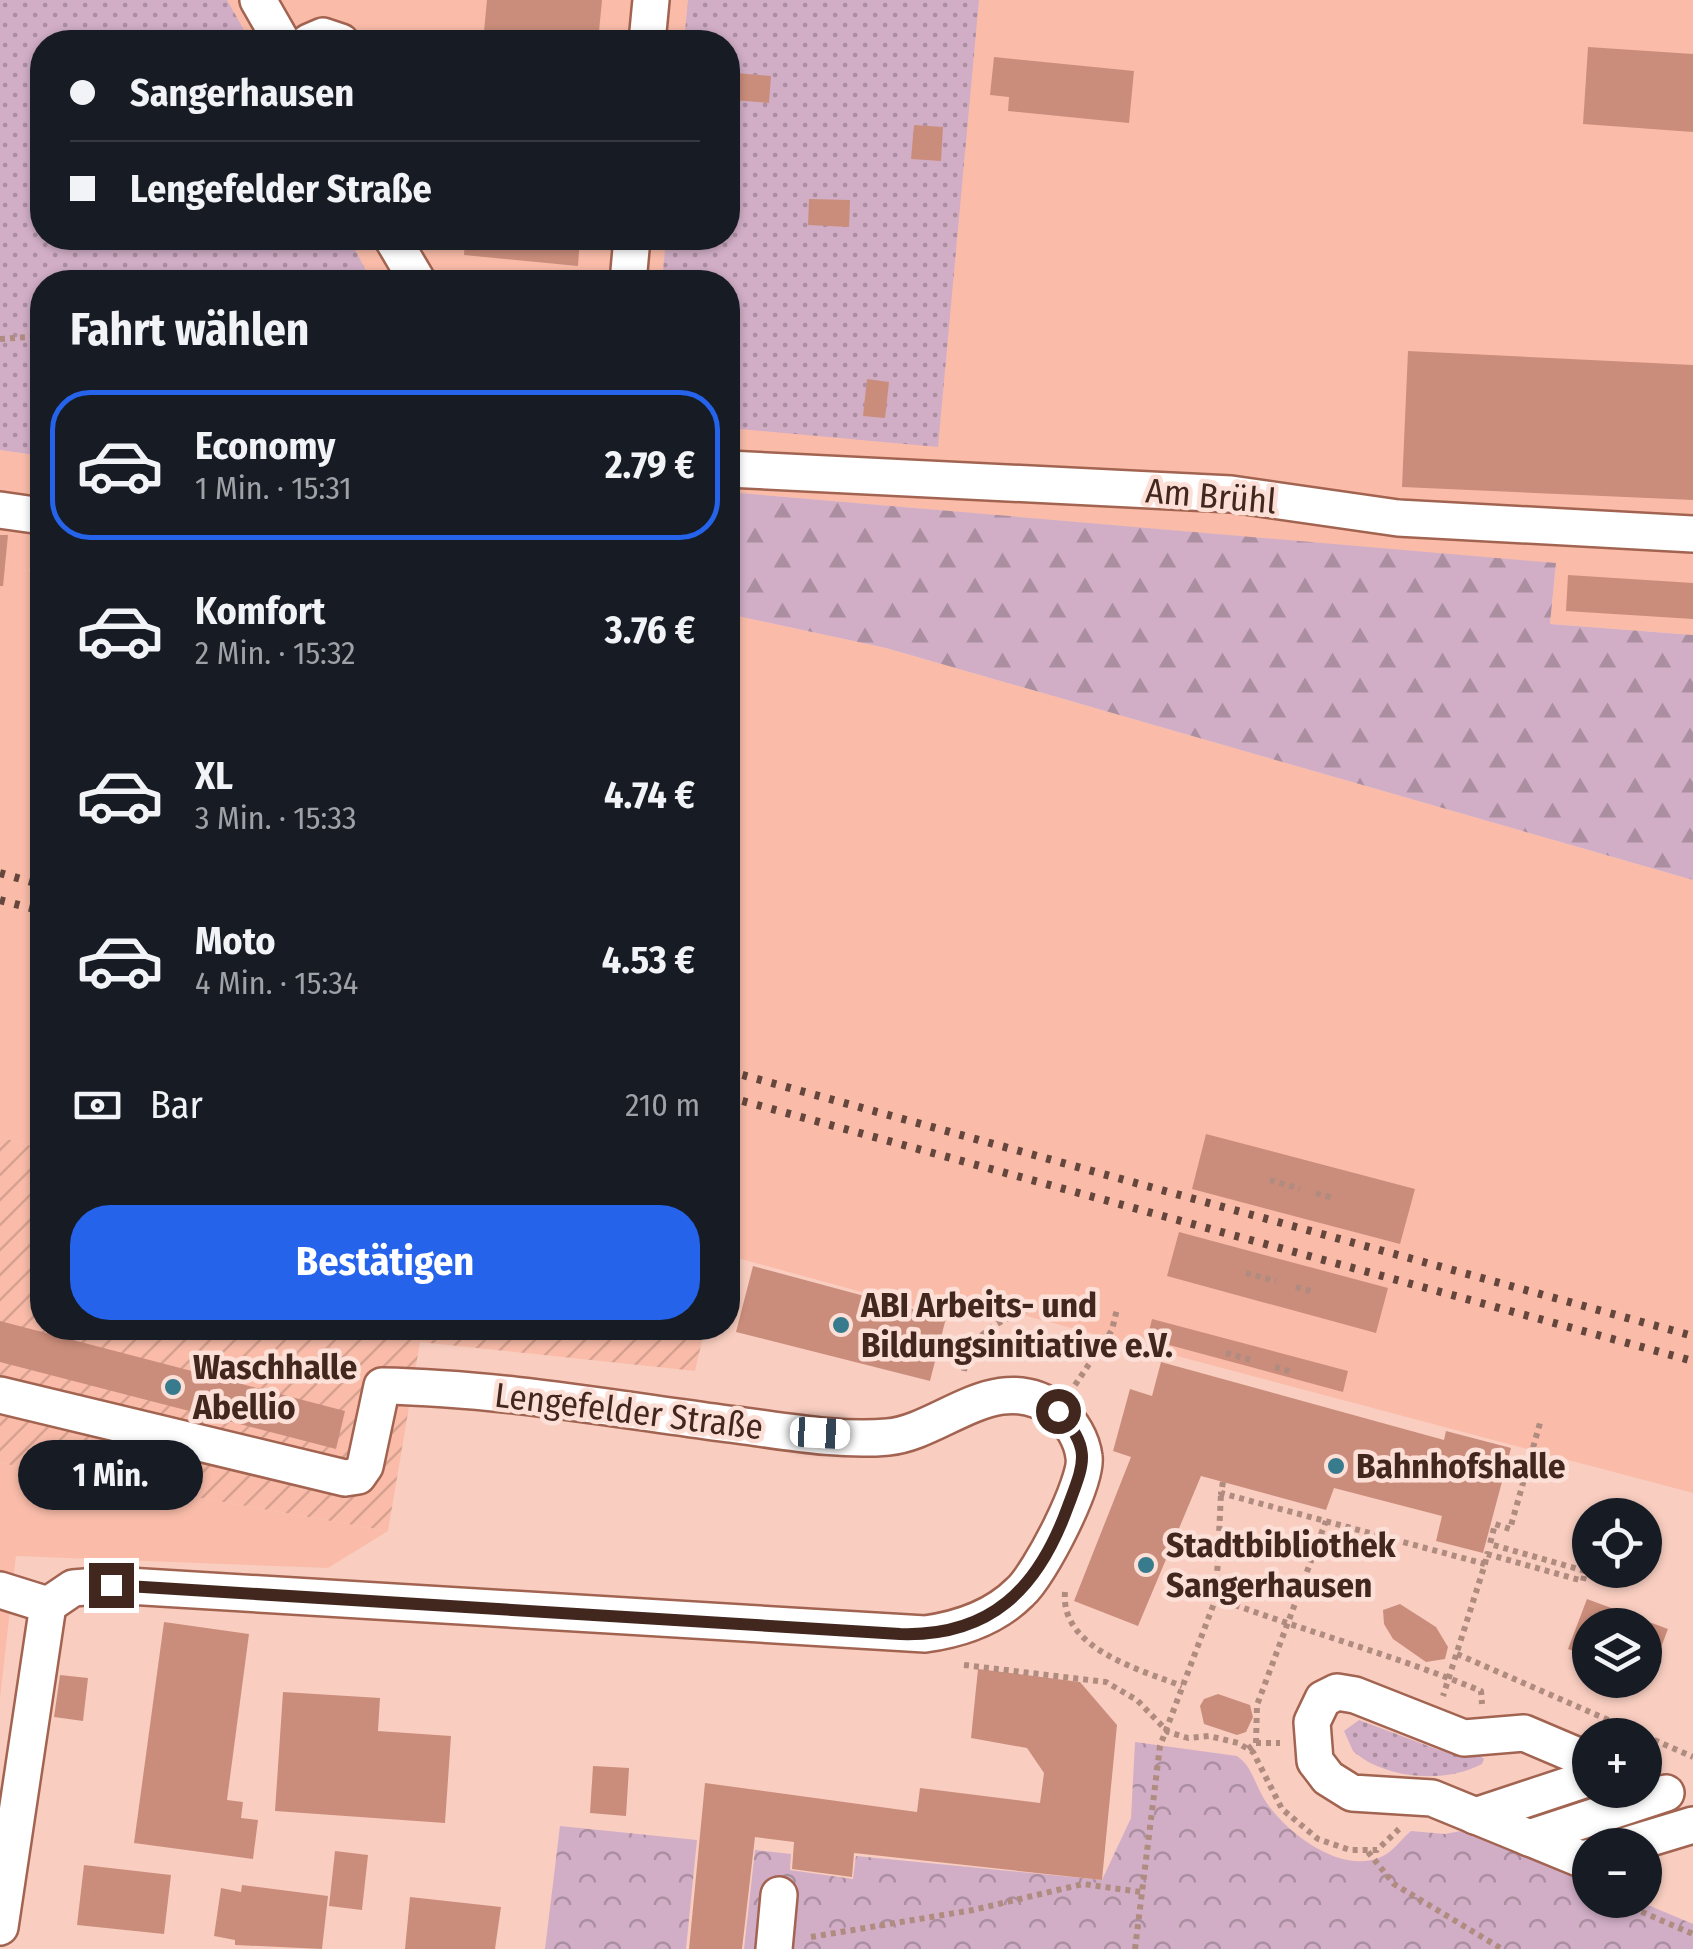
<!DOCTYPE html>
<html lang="de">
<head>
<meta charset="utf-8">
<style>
	body { margin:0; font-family:"Fira Sans Condensed",sans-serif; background:#20242c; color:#f1f3f6; height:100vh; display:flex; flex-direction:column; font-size:38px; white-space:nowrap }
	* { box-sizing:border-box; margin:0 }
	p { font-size:32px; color:#9ea1a6 }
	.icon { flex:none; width:55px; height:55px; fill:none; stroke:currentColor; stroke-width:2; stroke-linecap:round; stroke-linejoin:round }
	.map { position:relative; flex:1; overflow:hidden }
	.sheet { position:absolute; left:30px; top:270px; width:710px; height:1070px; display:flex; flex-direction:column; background:#171b24; border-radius:40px; box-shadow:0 2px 8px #0004 }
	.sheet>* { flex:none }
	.guide { position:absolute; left:30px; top:30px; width:710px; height:220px; border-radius:40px; box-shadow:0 2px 8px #0004; display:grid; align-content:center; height:220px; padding:0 40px; background:#171b24 }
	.fabs { position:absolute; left:1572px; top:1498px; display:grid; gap:20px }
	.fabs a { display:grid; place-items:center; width:90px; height:90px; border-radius:50%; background:#171b24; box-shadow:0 2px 8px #0004; font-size:50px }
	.end { position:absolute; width:45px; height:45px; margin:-22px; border:12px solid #42271f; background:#fff; box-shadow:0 0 0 5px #fff }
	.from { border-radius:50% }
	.bubble { position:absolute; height:70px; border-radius:35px; background:#171b24; box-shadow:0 2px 8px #0004; font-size:32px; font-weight:700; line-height:70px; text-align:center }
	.car { position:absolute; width:30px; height:60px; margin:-30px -15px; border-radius:12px; box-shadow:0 0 8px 2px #0007; background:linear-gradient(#fff 24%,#345 0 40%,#fff 0 76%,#345 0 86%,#fff 0) }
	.guide b { display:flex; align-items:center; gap:35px; height:95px; font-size:38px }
	.guide b+b { border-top:2px solid #363941 }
	.guide i { width:25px; height:25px; background:#f1f3f6 }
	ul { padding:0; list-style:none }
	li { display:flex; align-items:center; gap:30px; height:150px; margin:0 20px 15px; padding:0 20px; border:5px solid transparent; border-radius:40px }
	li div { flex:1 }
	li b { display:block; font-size:38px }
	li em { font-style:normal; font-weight:700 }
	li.on { border-color:#2563eb }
	li>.icon { width:90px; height:90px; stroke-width:1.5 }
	h2 { padding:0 40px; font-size:45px; line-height:120px }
	.pay { display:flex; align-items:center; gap:25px; height:110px; padding:0 40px; font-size:38px }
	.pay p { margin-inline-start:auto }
	.button { display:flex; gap:20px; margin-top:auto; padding:20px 40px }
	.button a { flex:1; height:115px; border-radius:40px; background:#2563eb; color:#fff; font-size:40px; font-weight:700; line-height:115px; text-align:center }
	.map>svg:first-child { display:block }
	.built { fill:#fabca9 }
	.industrial { fill:url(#industrial-furrows) }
	.grass { fill:url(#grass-dots) }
	.forest { fill:url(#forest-firs) }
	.park { fill:url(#park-crowns) }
	.building { fill:#cb8d7b }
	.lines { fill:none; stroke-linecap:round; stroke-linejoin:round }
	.minor-casing { stroke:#a26451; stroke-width:40 }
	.path { stroke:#b08b80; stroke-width:6; stroke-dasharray:5 5; stroke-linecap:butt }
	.minor { stroke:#fff; stroke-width:35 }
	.rail { stroke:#64463d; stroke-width:8; stroke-dasharray:5 10; stroke-linecap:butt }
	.route { stroke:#42271f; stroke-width:12 }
	.poi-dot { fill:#387b8c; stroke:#fcdfd6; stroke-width:4 }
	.labels { text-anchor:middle; stroke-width:9; stroke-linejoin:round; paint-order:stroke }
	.street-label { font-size:35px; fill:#42271f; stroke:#fcdfd6 }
	.poi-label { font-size:35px; font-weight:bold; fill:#42271f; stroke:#fcdfd6; text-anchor:start }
</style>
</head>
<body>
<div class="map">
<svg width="1693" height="1949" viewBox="0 0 1693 1949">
	<defs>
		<pattern id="industrial-furrows" width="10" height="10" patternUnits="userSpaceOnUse" patternTransform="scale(2.5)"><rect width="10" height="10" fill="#fabca9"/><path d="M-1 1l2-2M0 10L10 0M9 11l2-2" fill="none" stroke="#d8a291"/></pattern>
		<pattern id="grass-dots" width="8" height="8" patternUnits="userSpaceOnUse" patternTransform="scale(2.5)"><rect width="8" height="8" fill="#d1aec6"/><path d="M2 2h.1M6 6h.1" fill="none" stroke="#ab8ea0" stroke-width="1.8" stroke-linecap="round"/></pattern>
		<pattern id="forest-firs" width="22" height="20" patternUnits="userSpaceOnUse" patternTransform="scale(2.5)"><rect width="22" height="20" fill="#d1aec6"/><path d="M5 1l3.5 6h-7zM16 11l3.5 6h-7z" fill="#ab8ea0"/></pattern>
		<pattern id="park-crowns" width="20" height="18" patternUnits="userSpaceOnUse" patternTransform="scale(2.5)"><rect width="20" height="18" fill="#d1aec6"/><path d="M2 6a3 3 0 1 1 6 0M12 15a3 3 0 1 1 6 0" fill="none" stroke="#ab8ea0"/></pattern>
	</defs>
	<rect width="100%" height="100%" fill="#f9cec1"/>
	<!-- built -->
	<g class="built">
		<polygon points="227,0 1693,0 1693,635 1550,624 1556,564 728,492 728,282 372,282 349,238 728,238 728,42 251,42"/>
		<polygon points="0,450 42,456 42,512 29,572 42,573 42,1149 0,1137"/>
		<polygon points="728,614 886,648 1693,880 1693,1493 966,1300 960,1319 730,1256 728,1263"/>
		<polygon points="0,1463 388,1531 328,1568 16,1556 0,1699"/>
	</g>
	<!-- industrial -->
	<polygon class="industrial" points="0,1137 42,1149 42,1328 705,1328 695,1371 420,1342 388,1531 0,1463"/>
	<!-- grass -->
	<g class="grass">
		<polygon points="0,0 227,0 251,42 42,42 42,238 349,238 372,282 42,282 42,456 0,450"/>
		<polygon points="688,0 979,0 938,447 728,428 728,282 662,282 666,238 728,238 728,42 684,42"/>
		<path d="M1359,1720L1439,1750L1476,1753L1484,1759L1482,1764C1445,1784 1384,1779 1353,1751L1344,1731Z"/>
	</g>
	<!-- forest -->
	<polygon class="forest" points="728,492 1556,563 1550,624 1693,635 1693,880 886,648 728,614"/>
	<!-- park -->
	<g class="park">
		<path d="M1135,1742L1237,1756C1253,1767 1255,1786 1266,1802C1287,1833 1341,1875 1381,1857C1393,1852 1401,1839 1411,1831L1445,1834L1471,1829L1590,1880V1900H1636L1693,1924V1949H744L755,1850L791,1854L790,1870L853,1879L856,1856L1102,1880L1131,1818Z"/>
		<polygon points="560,1826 697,1840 686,1949 545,1949"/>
	</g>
	<!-- building -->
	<g class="building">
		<polygon points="487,0 602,0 598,42 483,42"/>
		<polygon points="1588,47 1693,54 1693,132 1583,124"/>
		<polygon points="994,57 1134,71 1129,123 1008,111 1009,97 990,95"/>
		<polygon points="736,73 771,76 769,103 733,100"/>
		<polygon points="914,125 943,127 941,161 911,159"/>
		<polygon points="809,199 850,200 849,227 808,225"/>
		<polygon points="465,238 580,238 578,266 464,255"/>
		<polygon points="1408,351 1693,365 1693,500 1402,487"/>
		<polygon points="867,379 889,382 885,418 863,416"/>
		<polygon points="0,535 8,535 3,586 0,586"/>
		<polygon points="1568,575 1693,583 1693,619 1566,611"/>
		<polygon points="1206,1134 1415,1189 1400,1244 1192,1189"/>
		<polygon points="1179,1232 1388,1288 1376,1333 1167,1276"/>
		<polygon points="753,1266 946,1318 930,1381 736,1332"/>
		<polygon points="1152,1319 1348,1371 1343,1392 1147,1339"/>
		<polygon points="0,1321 345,1411 336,1449 0,1362"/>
		<polygon points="1161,1362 1444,1440 1446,1431 1511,1448 1483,1553 1436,1541 1442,1516 1334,1488 1326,1510 1201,1476 1138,1626 1074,1601 1131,1457 1113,1451 1130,1389 1152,1396"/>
		<polygon points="1587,1599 1668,1629 1649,1679 1645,1677 1645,1625 1590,1625 1590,1657 1568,1649"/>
		<polygon points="1400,1604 1436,1627 1448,1647 1445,1659 1426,1662 1393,1639 1384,1624 1383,1610"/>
		<polygon points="164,1622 249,1634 227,1800 243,1802 241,1818 258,1820 253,1859 134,1843"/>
		<polygon points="978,1669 1080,1682 1117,1725 1102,1880 854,1853 852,1877 792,1869 794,1842 755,1837 742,1949 689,1949 705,1783 917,1812 920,1788 1040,1803 1044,1773 1027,1748 971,1738"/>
		<polygon points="60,1675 88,1678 83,1721 54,1717"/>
		<polygon points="283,1692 380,1698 378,1731 451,1736 445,1823 275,1811"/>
		<polygon points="1218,1694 1250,1705 1253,1717 1246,1732 1237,1735 1204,1724 1200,1706 1204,1699"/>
		<polygon points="593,1766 629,1768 626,1816 590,1813"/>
		<polygon points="335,1851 368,1855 362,1910 329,1906"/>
		<polygon points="84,1865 171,1875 164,1934 77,1925"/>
		<polygon points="242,1885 328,1896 322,1949 235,1945 235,1940 214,1936 221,1888 241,1892"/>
		<polygon points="410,1897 501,1907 495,1949 405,1949"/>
	</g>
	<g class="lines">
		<!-- minor casing -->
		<g class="minor-casing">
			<g id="minor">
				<polyline points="258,0 282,42"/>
				<polyline points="309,42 323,36 341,42"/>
				<polyline points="647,42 651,0"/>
				<polyline points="392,238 418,282"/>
				<polyline points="628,282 632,238"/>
				<polyline points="728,469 1231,494 1398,518 1693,534"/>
				<polyline points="0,510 42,516"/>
				<path d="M0,1395L345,1478L358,1476L365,1466L382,1386C496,1388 609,1408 721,1423C774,1429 834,1442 888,1437C943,1432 998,1365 1059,1412C1072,1423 1082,1440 1084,1457C1088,1481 1040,1574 1020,1592C994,1618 961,1629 925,1634L111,1585L73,1588L48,1605"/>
				<polyline points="0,1590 48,1605"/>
				<polyline points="1590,1761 1524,1733 1464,1738 1355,1695 1337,1692 1323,1699 1312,1722 1315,1761 1328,1778 1352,1793 1432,1798 1581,1859 1590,1857"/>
				<polyline points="1475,1816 1590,1778"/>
				<polyline points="1529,1838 1666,1793"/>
				<polyline points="1627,1845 1693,1825"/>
				<polyline points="0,1927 48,1605"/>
				<polyline points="774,1949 779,1895"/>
			</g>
		</g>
		<!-- path -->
		<g class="path">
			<polyline points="0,339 42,336"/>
			<polyline points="1270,1180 1300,1189"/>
			<polyline points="1316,1193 1332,1198"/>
			<polyline points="1246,1273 1276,1281"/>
			<polyline points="1296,1287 1314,1292"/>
			<polyline points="1226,1353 1255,1361"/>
			<polyline points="1275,1367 1292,1372"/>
			<path d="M964,1371C971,1332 998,1322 1031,1308"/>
			<polyline points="1075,1385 1112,1330 1117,1309"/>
			<polyline points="1223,1482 1221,1493 1485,1564 1443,1696"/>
			<polyline points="1485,1564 1487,1554 1583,1581 1585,1571 1490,1544 1495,1524 1510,1529 1540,1423"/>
			<path d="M1065,1592C1060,1649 1141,1670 1182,1686"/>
			<path d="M1216,1598C1304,1631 1394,1655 1481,1691L1482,1704"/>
			<polyline points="1457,1654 1643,1735"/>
			<polyline points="964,1665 1106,1682 1137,1700 1168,1732 1188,1738 1209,1736 1238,1743 1253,1752 1282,1809 1318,1839 1350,1850 1377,1850 1399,1829"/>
			<polyline points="1645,1736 1693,1757"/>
			<polyline points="1256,1743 1257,1705 1326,1521"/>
			<polyline points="1248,1749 1256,1743 1280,1743"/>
			<polyline points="1368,1852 1394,1884 1502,1949"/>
			<polyline points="1614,1900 1693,1934"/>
			<polyline points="811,1937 973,1910 1083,1884 1141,1892"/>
			<polyline points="1135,1949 1160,1746 1216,1598 1221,1493"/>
		</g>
		<!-- minor -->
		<use href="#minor" class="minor"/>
		<!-- rail -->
		<g class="rail">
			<polyline points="0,873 42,885"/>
			<polyline points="0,900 42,911"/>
			<polyline points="728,1071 1693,1336"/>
			<polyline points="728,1097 1693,1361"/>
		</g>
	</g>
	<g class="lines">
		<!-- route -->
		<path class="route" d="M111,1585L900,1634C991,1637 1038,1588 1067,1509C1084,1463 1093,1450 1058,1411"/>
	</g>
	<!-- markers -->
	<g class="poi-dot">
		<circle cx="841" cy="1325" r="10"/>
		<circle cx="173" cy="1387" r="10"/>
		<circle cx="1336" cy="1466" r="10"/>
		<circle cx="1146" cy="1565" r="10"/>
	</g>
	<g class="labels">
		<!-- street labels -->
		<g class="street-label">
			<text transform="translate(1211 496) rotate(5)" y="12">Am Brühl</text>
			<text transform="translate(629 1411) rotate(7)" y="12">Lengefelder Straße</text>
		</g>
		<!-- poi labels -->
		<g class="poi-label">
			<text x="861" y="1317">ABI Arbeits- und<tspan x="861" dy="40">Bildungsinitiative e.V.</tspan></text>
			<text x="193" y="1379">Waschhalle<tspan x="193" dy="40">Abellio</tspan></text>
			<text x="1356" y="1478">Bahnhofshalle</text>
			<text x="1166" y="1557">Stadtbibliothek<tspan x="1166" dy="40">Sangerhausen</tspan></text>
		</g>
	</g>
</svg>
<div class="fabs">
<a><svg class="icon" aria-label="locate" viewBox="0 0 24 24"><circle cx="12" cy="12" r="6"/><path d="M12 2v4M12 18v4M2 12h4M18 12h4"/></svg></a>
<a><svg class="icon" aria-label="layers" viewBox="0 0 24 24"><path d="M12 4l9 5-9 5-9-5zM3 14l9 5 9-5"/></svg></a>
<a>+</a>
<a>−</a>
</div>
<i class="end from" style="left:1058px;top:1411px"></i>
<i class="end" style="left:111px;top:1585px"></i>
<div class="bubble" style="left:18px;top:1440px;width:185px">1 Min.</div>
<i class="car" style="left:820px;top:1433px;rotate:93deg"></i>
<div class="guide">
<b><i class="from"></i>Sangerhausen</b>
<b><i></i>Lengefelder Straße</b>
</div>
<section class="sheet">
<h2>Fahrt wählen</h2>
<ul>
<li class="on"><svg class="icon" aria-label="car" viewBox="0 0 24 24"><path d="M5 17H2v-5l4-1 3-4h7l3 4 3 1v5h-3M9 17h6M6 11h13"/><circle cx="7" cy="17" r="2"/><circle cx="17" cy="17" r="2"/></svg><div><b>Economy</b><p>1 Min. · 15:31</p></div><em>2.79 €</em></li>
<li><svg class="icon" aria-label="car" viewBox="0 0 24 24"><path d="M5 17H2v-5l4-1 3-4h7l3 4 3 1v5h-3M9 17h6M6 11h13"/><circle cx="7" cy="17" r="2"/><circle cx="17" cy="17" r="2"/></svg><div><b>Komfort</b><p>2 Min. · 15:32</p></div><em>3.76 €</em></li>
<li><svg class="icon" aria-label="car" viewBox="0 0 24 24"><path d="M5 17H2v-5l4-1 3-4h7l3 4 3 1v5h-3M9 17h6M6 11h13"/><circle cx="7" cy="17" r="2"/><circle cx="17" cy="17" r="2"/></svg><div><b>XL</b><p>3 Min. · 15:33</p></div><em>4.74 €</em></li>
<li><svg class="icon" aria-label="car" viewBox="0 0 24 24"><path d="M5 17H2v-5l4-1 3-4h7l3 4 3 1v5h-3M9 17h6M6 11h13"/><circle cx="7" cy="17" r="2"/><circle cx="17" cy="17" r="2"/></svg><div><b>Moto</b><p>4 Min. · 15:34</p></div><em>4.53 €</em></li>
</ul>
<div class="pay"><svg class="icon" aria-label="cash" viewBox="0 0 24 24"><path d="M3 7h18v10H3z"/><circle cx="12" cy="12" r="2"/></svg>Bar<p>210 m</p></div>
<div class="button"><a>Bestätigen</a></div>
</section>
</div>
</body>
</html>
